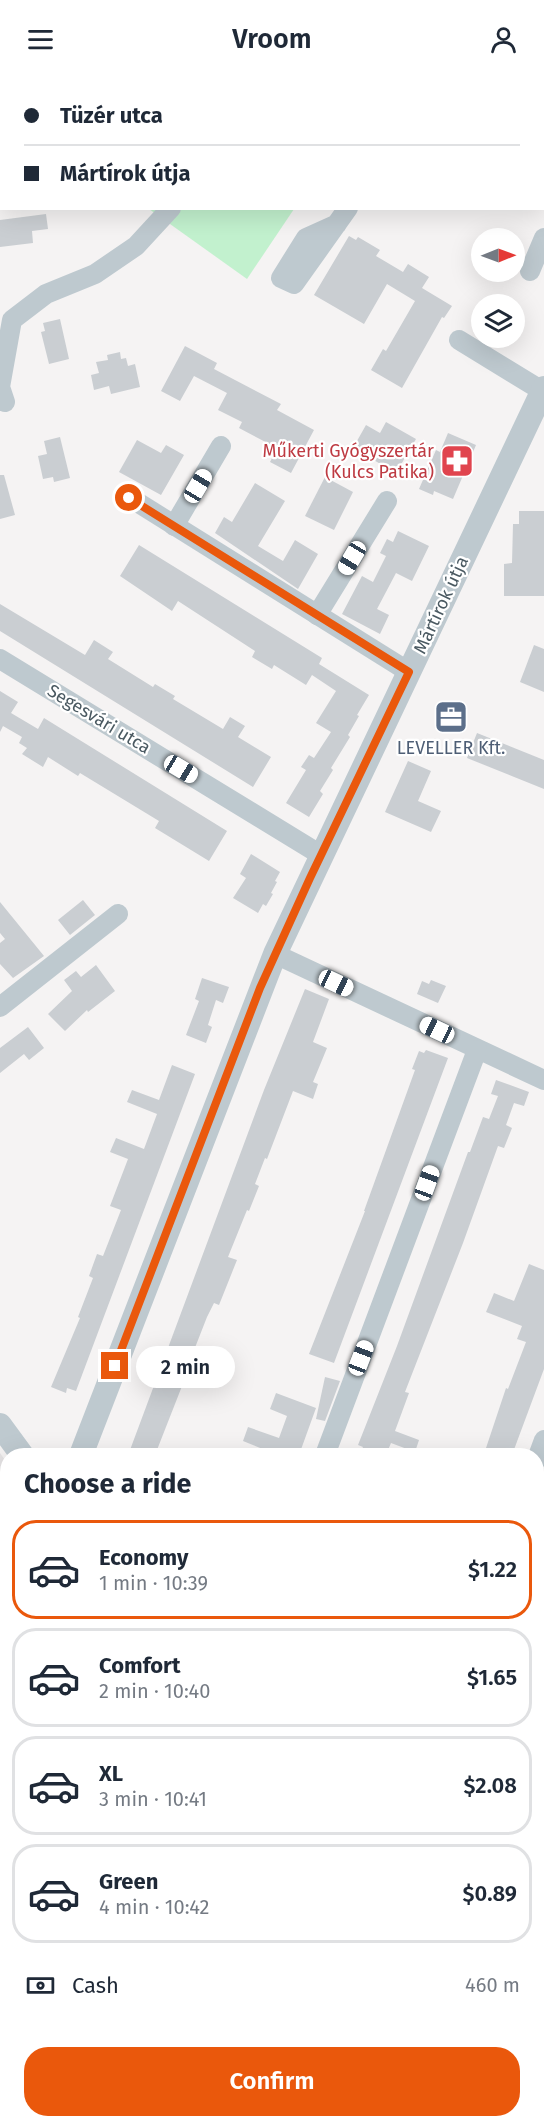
<!DOCTYPE html>
<html lang="en">
<head>
<meta charset="utf-8">
<style>
	body { margin:0; font-family:"Fira Sans",sans-serif; background:#f2f2f3; color:#1f2937; height:100vh; display:flex; flex-direction:column; font-size:22px; white-space:nowrap }
	* { box-sizing:border-box; margin:0 }
	p { font-size:20px; color:#747a83 }
	.icon { flex:none; width:33px; height:33px; fill:none; stroke:currentColor; stroke-width:2; stroke-linecap:round; stroke-linejoin:round }
	.map { position:relative; flex:1; overflow:hidden }
	.drawer { position:absolute; left:0px; top:1370px; width:544px; height:680px; display:flex; flex-direction:column; background:#fff; border-radius:24px 24px 0 0; box-shadow:0 6px 24px #0002 }
	.drawer>* { flex:none }
	.hud { position:absolute; left:0px; top:0px; width:544px; height:132px; box-shadow:0 6px 24px #0002; display:grid; align-content:center; height:132px; padding:0 24px; background:#fff }
	.needle { width:39px; rotate:89deg }
	.buttons { position:absolute; left:471px; top:150px; display:grid; gap:12px }
	.buttons a { display:grid; place-items:center; width:54px; height:54px; border-radius:50%; background:#fff; box-shadow:0 6px 24px #0002; font-size:30px }
	.end { position:absolute; width:27px; height:27px; margin:-14px; border:8px solid #ea580c; background:#fff; box-shadow:0 0 0 3px #fff }
	.from { border-radius:50% }
	.bubble { position:absolute; height:42px; border-radius:21px; background:#fff; box-shadow:0 6px 24px #0002; font-size:20px; font-weight:600; line-height:42px; text-align:center }
	.car { position:absolute; width:18px; height:36px; margin:-18px -9px; border-radius:8px; box-shadow:0 0 4px 2px #0007; background:linear-gradient(#fff 24%,#345 0 40%,#fff 0 76%,#345 0 86%,#fff 0) }
	.hud b { display:flex; align-items:center; gap:21px; height:57px; font-size:22px }
	.hud b+b { border-top:2px solid #e0e1e3 }
	.hud i { width:15px; height:15px; background:#1f2937 }
	ul { padding:0; list-style:none }
	li { display:flex; align-items:center; gap:18px; height:99px; margin:0 12px 9px; padding:0 12px; border:3px solid #e0e1e3; border-radius:24px }
	li div { flex:1 }
	li b { display:block; font-size:22px }
	li em { font-style:normal; font-weight:600 }
	li.current { border-color:#ea580c }
	li>.icon { width:54px; height:54px; stroke-width:1.5 }
	h2 { padding:0 24px; font-size:27px; line-height:72px }
	.pay { display:flex; align-items:center; gap:15px; height:66px; padding:0 24px; font-size:22px }
	.pay p { margin-inline-start:auto }
	.cta { display:flex; gap:12px; margin-top:auto; padding:12px 24px }
	.cta a { flex:1; height:69px; border-radius:24px; background:#ea580c; color:#fff; font-size:24px; font-weight:600; line-height:69px; text-align:center }
	header { display:flex; justify-content:space-between; align-items:center; height:78px; padding:0 24px; background:#fff; font-size:27px; font-weight:600 }
	.map>svg:first-child { display:block }
	.education { fill:#e6e4e5 }
	.green { fill:#c2f1ce }
	.building { fill:#caced2 }
	.lines { fill:none; stroke-linecap:round; stroke-linejoin:round }
	.minor { stroke:#bec9cf; stroke-width:20 }
	.tertiary { stroke:#bec9cf; stroke-width:24 }
	.route { stroke:#ea580c; stroke-width:8 }
	.labels { text-anchor:middle; stroke-width:4.5; stroke-linejoin:round; paint-order:stroke }
	.health-label { font-size:18px; fill:#be3a42; stroke:#fff; text-anchor:end }
	.street-label { font-size:18px; fill:#4a5961; stroke:#fff }
	.service-label { font-size:18px; fill:#4e5e75; stroke:#fff }
</style>
</head>
<body>
<header><svg class="icon" aria-label="menu" viewBox="0 0 24 24"><path d="M4 6h16M4 12h16M4 18h16"/></svg>Vroom<svg class="icon" aria-label="person" viewBox="0 0 24 24"><circle cx="12" cy="8" r="4"/><path d="M4 21q1-7 8-7t8 7"/></svg></header>
<div class="map">
<svg width="544" height="2048" viewBox="0 0 544 2048">
	<rect width="100%" height="100%" fill="#f5f3f3"/>
	<!-- education -->
	<polygon class="education" points="0,1375 7,1385 8,1524 0,1544"/>
	<!-- green -->
	<g class="green">
		<polygon points="0,0 320,0 322,1 2,2 0,120"/>
		<polygon points="149,131 294,131 247,201"/>
	</g>
	<!-- building -->
	<g class="building">
		<polygon points="46,136 48,151 32,153 33,165 0,169 0,142"/>
		<polygon points="349,158 356,162 358,159 380,172 376,178 403,194 408,186 429,199 422,210 452,228 444,240 442,239 402,310 371,292 383,271 386,273 415,223 387,206 364,246 314,217"/>
		<polygon points="60,241 69,281 49,286 41,254 45,253 43,245"/>
		<polygon points="185,268 217,285 214,291 281,326 277,332 314,352 291,395 270,384 277,370 239,350 242,344 218,332 227,315 194,298 180,323 161,313"/>
		<polygon points="120,274 121,281 126,280 128,288 135,286 140,309 111,316 109,308 94,312 91,297 99,295 96,284 108,282 107,277"/>
		<polygon points="386,344 416,361 396,395 353,370 366,347 380,355"/>
		<polygon points="448,355 476,367 453,421 434,413 433,417 419,411 436,372 440,374"/>
		<polygon points="60,359 70,400 54,404 53,399 43,401 38,378 47,376 44,363"/>
		<polygon points="137,362 161,375 166,367 184,377 161,417 119,394"/>
		<polygon points="0,397 4,397 15,437 0,441"/>
		<polygon points="325,399 353,414 334,452 305,438"/>
		<polygon points="255,405 285,423 258,468 283,483 295,462 318,476 298,511 215,455 224,439 232,444"/>
		<polygon points="519,433 544,433 544,518 504,518 504,486 512,485 513,446 519,446"/>
		<polygon points="398,453 429,468 412,503 396,495 377,531 389,537 380,556 342,536 362,498 373,504 386,478 380,475 387,461 393,464"/>
		<polygon points="139,467 322,580 319,586 369,617 357,637 359,638 348,657 350,659 331,690 333,692 320,713 323,716 309,739 286,725 306,692 301,689 309,677 314,680 331,654 316,645 336,613 312,597 306,607 274,587 272,591 252,579 255,573 178,523 172,533 120,498"/>
		<polygon points="0,526 85,577 94,562 113,574 108,581 153,609 155,606 175,618 173,621 223,651 230,639 245,648 238,659 271,679 253,709 0,553"/>
		<polygon points="534,567 544,571 544,614 520,604"/>
		<polygon points="0,613 18,624 11,635 38,651 44,640 227,753 209,783 155,750 159,743 80,695 78,698 48,679 43,689 22,676 27,670 19,665 22,659 3,648 0,654"/>
		<polygon points="477,655 544,682 544,711 467,680"/>
		<polygon points="408,683 431,693 418,723 441,733 431,754 385,734"/>
		<polygon points="251,776 280,794 275,803 277,804 271,815 273,816 266,828 263,826 258,835 233,820 246,800 240,796"/>
		<polygon points="83,822 95,837 70,857 58,842"/>
		<polygon points="0,824 44,878 13,900 0,886 0,865 5,861 0,855"/>
		<polygon points="96,887 115,913 88,934 87,932 65,953 48,936 72,913 64,902 76,893 81,899"/>
		<polygon points="202,900 229,909 223,925 216,922 208,947 212,949 206,965 186,957 199,923 195,921"/>
		<polygon points="431,902 446,908 438,925 417,916 422,903 429,906"/>
		<polygon points="305,911 329,921 313,964 327,970 313,1004 318,1006 313,1021 293,1013 267,1081 265,1080 255,1106 259,1108 249,1133 247,1132 228,1179 237,1182 219,1227 214,1225 207,1239 189,1285 209,1293 202,1310 184,1303 155,1377 142,1377 130,1372 264,1012"/>
		<polygon points="28,949 44,970 29,982 24,976 0,995 0,970"/>
		<polygon points="426,972 448,980 334,1285 309,1276 365,1133 364,1133 415,992 412,991 419,973 424,975"/>
		<polygon points="172,987 195,996 76,1313 67,1310 66,1315 51,1309 80,1240 78,1239 93,1200 89,1198 97,1176 103,1178 121,1132 110,1128 128,1081 110,1074 116,1060 144,1071 157,1036 127,1024 132,1012 159,1022"/>
		<polygon points="496,1002 529,1014 524,1028 514,1025 506,1047 512,1050 504,1070 498,1068 463,1165 405,1314 409,1315 395,1353 419,1362 415,1374 391,1365 386,1377 371,1377 361,1373 363,1369 358,1367 397,1268 468,1074 470,1074 483,1039 489,1041 498,1018 491,1016"/>
		<polygon points="529,1186 544,1192 544,1291 512,1377 496,1377 485,1373 506,1310 508,1311 526,1264 517,1261 522,1248 486,1234 494,1215 514,1223"/>
		<polygon points="325,1299 340,1303 325,1343 316,1341"/>
		<polygon points="276,1315 316,1330 299,1377 269,1377 270,1374 243,1363 248,1349 279,1360 287,1338 270,1331"/>
	</g>
	<g class="lines">
		<!-- minor -->
		<g class="minor">
			<polyline points="492,0 495,2"/>
			<polyline points="462,2 472,0"/>
			<polyline points="543,26 544,26"/>
			<polyline points="337,146 306,160 281,200 294,206 348,130"/>
			<polyline points="530,193 544,160"/>
			<polyline points="459,262 544,314"/>
			<polyline points="5,324 0,309 12,242 46,216 95,196 136,168 171,130"/>
			<polyline points="129,419 409,594"/>
			<polyline points="174,448 221,368"/>
			<polyline points="317,537 387,423"/>
			<polyline points="0,581 321,777"/>
			<polyline points="275,876 544,1002"/>
			<polyline points="0,929 118,836"/>
			<polyline points="325,1377 477,972"/>
			<polyline points="537,1381 544,1362"/>
			<polyline points="537,1565 544,1568"/>
			<polyline points="0,1610 8,1613"/>
			<polyline points="537,1824 544,1815"/>
			<polyline points="33,2042 35,2048"/>
			<polyline points="91,2048 104,2042"/>
		</g>
		<!-- tertiary -->
		<g class="tertiary">
			<polyline points="0,1347 22,1377"/>
			<polyline points="81,1377 275,876 544,310"/>
			<polyline points="0,1597 8,1577"/>
			<polyline points="385,2042 388,2048"/>
		</g>
	</g>
	<g class="lines">
		<!-- route -->
		<polyline class="route" points="115,1288 260,910 310,800 409,594 129,420"/>
	</g>
	<!-- icons -->
	<defs>
		<g id="pharmacy-square" transform="scale(1.725)"><rect x="-9" y="-9" width="18" height="18" rx="4" fill="#e0444e" stroke="#fff"/><path d="M-2-6h4v4h4v4h-4v4h-4v-4h-4v-4h4Z" fill="#fff"/></g>
		<g id="office-square" transform="scale(1.725)"><rect x="-9" y="-9" width="18" height="18" rx="4" fill="#5c6f8a" stroke="#fff"/><path d="M-6-3h4V-5.5h4V-3h4V5H-6ZM-1-4.5V-3h2v-1.5ZM-6 0V1H6V0Z" fill="#fff"/></g>
	</defs>
	<g fill-rule="evenodd">
		<use href="#pharmacy-square" x="457" y="383"/>
		<use href="#office-square" x="451" y="639"/>
	</g>
	<g class="labels">
		<!-- health labels -->
		<g class="health-label">
			<text x="434" y="379">Műkerti Gyógyszertár<tspan x="434" dy="21">(Kulcs Patika)</tspan></text>
		</g>
		<!-- street labels -->
		<g class="street-label">
			<text transform="translate(441 527) rotate(-65)" y="6">Mártírok útja</text>
			<text transform="translate(99 641) rotate(31)" y="6">Segesvári utca</text>
		</g>
		<!-- service labels -->
		<g class="service-label">
			<text x="451" y="676">LEVELLER Kft.</text>
		</g>
	</g>
</svg>
<div class="buttons">
<a><svg class="needle" viewBox="-14 -14 28 28"><path d="M0-13l5 13h-10z" fill="#e53935"/><path d="M0 13l5-13h-10z" fill="#747a83"/></svg></a>
<a><svg class="icon" aria-label="layers" viewBox="0 0 24 24"><path d="M12 4l9 5-9 5-9-5zM3 14l9 5 9-5"/></svg></a>
</div>
<i class="end from" style="left:129px;top:420px"></i>
<i class="end" style="left:115px;top:1288px"></i>
<div class="bubble" style="left:136px;top:1268px;width:99px">2 min</div>
<i class="car" style="left:198px;top:408px;rotate:31deg"></i>
<i class="car" style="left:352px;top:480px;rotate:211deg"></i>
<i class="car" style="left:181px;top:691px;rotate:121deg"></i>
<i class="car" style="left:336px;top:905px;rotate:115deg"></i>
<i class="car" style="left:437px;top:952px;rotate:295deg"></i>
<i class="car" style="left:427px;top:1105px;rotate:20deg"></i>
<i class="car" style="left:361px;top:1280px;rotate:21deg"></i>
<div class="hud">
<b><i class="from"></i>Tüzér utca</b>
<b><i></i>Mártírok útja</b>
</div>
<section class="drawer">
<h2>Choose a ride</h2>
<ul>
<li class="current"><svg class="icon" aria-label="car" viewBox="0 0 24 24"><path d="M5 17H2v-5l4-1 3-4h7l3 4 3 1v5h-3M9 17h6M6 11h13"/><circle cx="7" cy="17" r="2"/><circle cx="17" cy="17" r="2"/></svg><div><b>Economy</b><p>1 min · 10:39</p></div><em>$1.22</em></li>
<li><svg class="icon" aria-label="car" viewBox="0 0 24 24"><path d="M5 17H2v-5l4-1 3-4h7l3 4 3 1v5h-3M9 17h6M6 11h13"/><circle cx="7" cy="17" r="2"/><circle cx="17" cy="17" r="2"/></svg><div><b>Comfort</b><p>2 min · 10:40</p></div><em>$1.65</em></li>
<li><svg class="icon" aria-label="car" viewBox="0 0 24 24"><path d="M5 17H2v-5l4-1 3-4h7l3 4 3 1v5h-3M9 17h6M6 11h13"/><circle cx="7" cy="17" r="2"/><circle cx="17" cy="17" r="2"/></svg><div><b>XL</b><p>3 min · 10:41</p></div><em>$2.08</em></li>
<li><svg class="icon" aria-label="car" viewBox="0 0 24 24"><path d="M5 17H2v-5l4-1 3-4h7l3 4 3 1v5h-3M9 17h6M6 11h13"/><circle cx="7" cy="17" r="2"/><circle cx="17" cy="17" r="2"/></svg><div><b>Green</b><p>4 min · 10:42</p></div><em>$0.89</em></li>
</ul>
<div class="pay"><svg class="icon" aria-label="cash" viewBox="0 0 24 24"><path d="M3 7h18v10H3z"/><circle cx="12" cy="12" r="2"/></svg>Cash<p>460 m</p></div>
<div class="cta"><a>Confirm</a></div>
</section>
</div>
</body>
</html>
